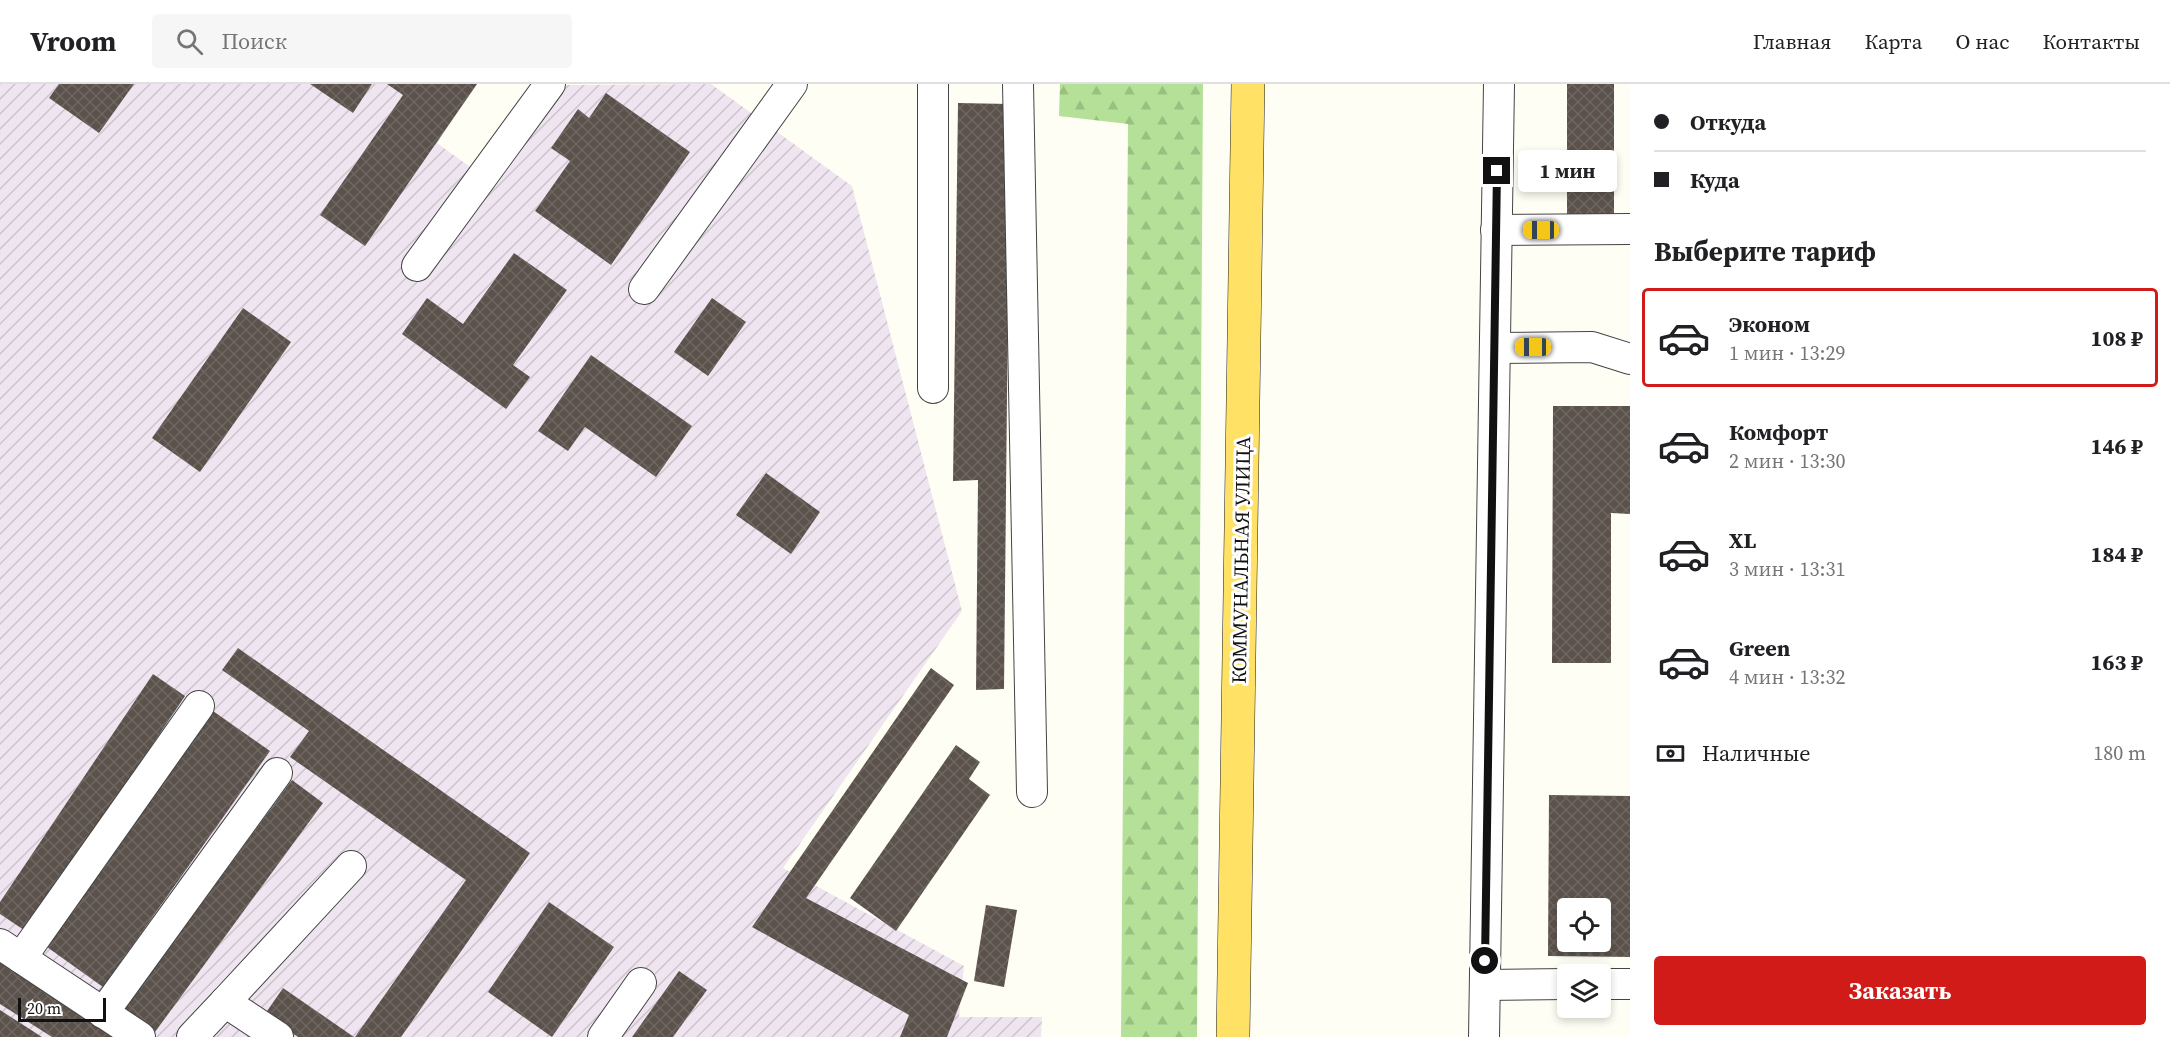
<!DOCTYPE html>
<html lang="ru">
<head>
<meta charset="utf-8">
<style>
	body { margin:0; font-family:"Source Serif 4",serif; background:#f6f6f6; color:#202124; height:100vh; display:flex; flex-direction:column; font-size:22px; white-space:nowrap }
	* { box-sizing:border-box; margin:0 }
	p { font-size:20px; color:#757577 }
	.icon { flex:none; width:33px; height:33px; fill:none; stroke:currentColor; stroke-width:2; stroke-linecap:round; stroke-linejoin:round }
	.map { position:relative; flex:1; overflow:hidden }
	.sheet { display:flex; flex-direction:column; background:#fff; width:540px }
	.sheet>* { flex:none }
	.banner { display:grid; align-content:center; height:132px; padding:0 24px; background:#fff }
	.fabs { position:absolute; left:1557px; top:814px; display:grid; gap:12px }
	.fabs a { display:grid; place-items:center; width:54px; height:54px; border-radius:6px; background:#fff; box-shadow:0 3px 9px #0003; font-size:30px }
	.scale { position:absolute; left:18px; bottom:15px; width:88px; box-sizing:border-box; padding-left:6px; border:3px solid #111; border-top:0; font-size:16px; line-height:21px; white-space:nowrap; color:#111; -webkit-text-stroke:4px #fff; paint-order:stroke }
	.end { position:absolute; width:27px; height:27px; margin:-14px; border:8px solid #111; background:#fff; box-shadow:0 0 0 3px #fff }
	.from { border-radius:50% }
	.bubble { position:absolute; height:42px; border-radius:6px; background:#fff; box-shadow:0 3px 9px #0003; font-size:20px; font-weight:700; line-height:42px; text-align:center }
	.car { position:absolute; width:18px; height:36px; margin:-18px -9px; border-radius:8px; box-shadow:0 0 4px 2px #0007; background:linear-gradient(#f5c518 24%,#345 0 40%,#f5c518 0 76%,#345 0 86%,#f5c518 0) }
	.banner b { display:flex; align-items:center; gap:21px; height:57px; font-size:22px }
	.banner b+b { border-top:2px solid #e0e0e0 }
	.banner i { width:15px; height:15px; background:#202124 }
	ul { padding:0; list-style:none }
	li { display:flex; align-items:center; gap:18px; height:99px; margin:0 12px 9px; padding:0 12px; border:3px solid transparent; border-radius:6px }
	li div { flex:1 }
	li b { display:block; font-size:22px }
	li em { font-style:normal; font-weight:700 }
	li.on { border-color:#d01b19 }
	li>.icon { width:54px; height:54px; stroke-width:1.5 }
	h2 { padding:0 24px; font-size:27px; line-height:72px }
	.pay { display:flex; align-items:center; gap:15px; height:66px; padding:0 24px; font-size:22px }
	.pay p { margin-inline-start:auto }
	.cta { display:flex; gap:12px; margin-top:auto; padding:12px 24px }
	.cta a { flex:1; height:69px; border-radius:6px; background:#d01b19; color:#fff; font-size:24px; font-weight:700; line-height:69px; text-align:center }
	header { display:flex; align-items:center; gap:36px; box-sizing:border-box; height:84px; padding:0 30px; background:#fff; border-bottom:2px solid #e0e0e0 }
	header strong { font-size:28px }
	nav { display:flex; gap:33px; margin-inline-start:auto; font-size:21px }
	.search { width:420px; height:54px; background:#f6f6f6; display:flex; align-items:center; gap:15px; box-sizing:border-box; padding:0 21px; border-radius:6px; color:#757577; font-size:22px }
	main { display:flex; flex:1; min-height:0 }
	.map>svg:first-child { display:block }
	.industrial { fill:url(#industrial-furrows) }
	.forest { fill:url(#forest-firs) }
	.building { fill:url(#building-cross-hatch); fill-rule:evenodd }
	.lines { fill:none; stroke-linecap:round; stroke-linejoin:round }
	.minor-casing { stroke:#444; stroke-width:32 }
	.major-casing { stroke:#222; stroke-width:34 }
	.minor { stroke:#fff; stroke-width:30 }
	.major { stroke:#ffe265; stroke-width:33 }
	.route { stroke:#111; stroke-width:8 }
	.labels { text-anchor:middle; stroke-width:6; stroke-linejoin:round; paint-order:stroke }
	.street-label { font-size:20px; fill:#111; stroke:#fff }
</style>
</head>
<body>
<header>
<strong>Vroom</strong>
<div class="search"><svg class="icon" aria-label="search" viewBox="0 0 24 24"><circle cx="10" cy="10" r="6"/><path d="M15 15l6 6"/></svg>Поиск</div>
<nav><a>Главная</a><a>Карта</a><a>О нас</a><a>Контакты</a></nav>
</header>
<main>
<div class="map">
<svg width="1630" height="953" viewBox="0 0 1630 953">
	<defs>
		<pattern id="industrial-furrows" width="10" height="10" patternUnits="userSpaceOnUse" patternTransform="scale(1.5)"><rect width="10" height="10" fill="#efe5f0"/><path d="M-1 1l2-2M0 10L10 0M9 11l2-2" fill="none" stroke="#ccc3cd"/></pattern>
		<pattern id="forest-firs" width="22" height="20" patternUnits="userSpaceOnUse" patternTransform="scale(1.5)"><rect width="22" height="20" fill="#b4e197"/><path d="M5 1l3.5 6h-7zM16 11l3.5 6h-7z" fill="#9ac081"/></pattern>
		<pattern id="building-cross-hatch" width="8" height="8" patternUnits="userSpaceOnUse" patternTransform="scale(1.5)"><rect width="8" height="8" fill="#5b524c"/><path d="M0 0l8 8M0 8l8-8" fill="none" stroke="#6e6662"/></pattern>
	</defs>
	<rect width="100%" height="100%" fill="#fffef5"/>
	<!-- industrial -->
	<polygon class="industrial" points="0,0 477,0 437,59 495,101 567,1 711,0 852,102 962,527 783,784 964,882 959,933 1042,933 1041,953 0,953"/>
	<!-- forest -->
	<polygon class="forest" points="1060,0 1203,0 1197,953 1121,953 1128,40 1059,32"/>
	<!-- building -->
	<g class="building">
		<polygon points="59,0 134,0 99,49 49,14"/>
		<polygon points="310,0 372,0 353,29"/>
		<polygon points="387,0 477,0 365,162 320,131 403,11"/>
		<rect x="1567" y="0" width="47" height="136"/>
		<polygon points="606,9 690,68 611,181 535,127 570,77 551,64 578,25 589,34"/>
		<polygon points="958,19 1010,20 1004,605 976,606 978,396 953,397"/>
		<polygon points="514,169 567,206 513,281 530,293 506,325 402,250 427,214 463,240"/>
		<polygon points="712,214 746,238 708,292 674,268"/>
		<polygon points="243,224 291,258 200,388 152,354"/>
		<polygon points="591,271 692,342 656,393 585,343 568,367 538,347"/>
		<polygon points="1553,322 1630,322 1630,430 1611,429 1611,579 1552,579"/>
		<polygon points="766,389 820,428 791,470 736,431"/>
		<polygon points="238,564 530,769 401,953 355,953 466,796 290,673 309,647 222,586"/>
		<polygon points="931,584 954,601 806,814 968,899 947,953 900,953 909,931 752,843"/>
		<polygon points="153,590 185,612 27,848 0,830 0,818"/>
		<polygon points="213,627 270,667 103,903 47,863"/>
		<polygon points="956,661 980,678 969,695 990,711 896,847 850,814"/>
		<polygon points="292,696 323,719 155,948 124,925"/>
		<path d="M1549,711L1630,712V873L1548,872ZM1568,825H1600V858H1568Z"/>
		<polygon points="549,818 614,863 552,953 488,908"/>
		<polygon points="986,821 1017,826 1004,903 974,897"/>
		<polygon points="0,874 124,953 52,953 0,920"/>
		<polygon points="679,887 707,906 673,953 632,953"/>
		<polygon points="283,904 354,953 298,953 265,930"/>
		<polygon points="0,926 42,953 0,953"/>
	</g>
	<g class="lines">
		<!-- minor casing -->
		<g class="minor-casing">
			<g id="minor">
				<polyline points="933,0 933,304"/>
				<polyline points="1018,0 1032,708"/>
				<polyline points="1496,146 1630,145"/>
				<polyline points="417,182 550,0"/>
				<polyline points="644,205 792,0"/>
				<polyline points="1495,264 1592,263 1630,275"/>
				<polyline points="0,860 140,953"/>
				<polyline points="21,874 199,622"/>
				<polyline points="1600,900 1630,900"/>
				<polyline points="1485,901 1568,900"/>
				<polyline points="225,918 351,782"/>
				<polyline points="103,929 277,689"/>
				<polyline points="192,953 225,918 278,953"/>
				<polyline points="603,953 641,899"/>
				<polyline points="1484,953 1499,0"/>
			</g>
		</g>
		<!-- major casing -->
		<g class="major-casing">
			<polyline id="major" points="1233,953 1248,0"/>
		</g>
		<!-- minor -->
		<use href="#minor" class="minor"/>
		<!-- major -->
		<use href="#major" class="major"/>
	</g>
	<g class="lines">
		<!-- route -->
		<polyline class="route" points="1485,877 1497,87"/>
	</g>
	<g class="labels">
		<!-- street labels -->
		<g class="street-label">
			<text transform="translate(1241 476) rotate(-89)" y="7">КОММУНАЛЬНАЯ УЛИЦА</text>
		</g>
	</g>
</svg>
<div class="fabs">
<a><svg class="icon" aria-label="locate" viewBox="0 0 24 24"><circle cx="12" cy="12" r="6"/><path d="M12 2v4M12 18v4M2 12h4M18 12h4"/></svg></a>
<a><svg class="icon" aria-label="layers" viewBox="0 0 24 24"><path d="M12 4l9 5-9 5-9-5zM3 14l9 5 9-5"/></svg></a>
</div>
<div class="scale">20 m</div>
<i class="end from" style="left:1485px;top:877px"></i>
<i class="end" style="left:1497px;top:87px"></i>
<div class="bubble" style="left:1518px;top:66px;width:99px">1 мин</div>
<i class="car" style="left:1541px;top:146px;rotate:270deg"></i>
<i class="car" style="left:1533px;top:263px;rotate:270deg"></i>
</div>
<section class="sheet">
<div class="banner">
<b><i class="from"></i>Откуда</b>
<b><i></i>Куда</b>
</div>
<h2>Выберите тариф</h2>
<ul>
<li class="on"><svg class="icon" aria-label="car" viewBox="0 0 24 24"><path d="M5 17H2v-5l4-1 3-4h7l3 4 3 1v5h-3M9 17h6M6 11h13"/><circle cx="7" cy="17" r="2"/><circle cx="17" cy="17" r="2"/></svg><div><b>Эконом</b><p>1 мин · 13:29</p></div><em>108 ₽</em></li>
<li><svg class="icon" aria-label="car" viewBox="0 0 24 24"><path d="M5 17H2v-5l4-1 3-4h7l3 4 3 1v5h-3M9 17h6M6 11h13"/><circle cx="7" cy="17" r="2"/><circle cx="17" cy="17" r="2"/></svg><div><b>Комфорт</b><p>2 мин · 13:30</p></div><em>146 ₽</em></li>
<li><svg class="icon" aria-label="car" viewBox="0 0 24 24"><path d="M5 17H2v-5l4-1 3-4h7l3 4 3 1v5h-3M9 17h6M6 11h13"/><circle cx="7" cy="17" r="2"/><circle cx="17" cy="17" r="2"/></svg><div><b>XL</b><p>3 мин · 13:31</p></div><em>184 ₽</em></li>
<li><svg class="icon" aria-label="car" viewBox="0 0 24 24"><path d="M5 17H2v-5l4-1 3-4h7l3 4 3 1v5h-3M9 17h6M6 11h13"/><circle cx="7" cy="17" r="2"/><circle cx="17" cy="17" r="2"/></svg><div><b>Green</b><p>4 мин · 13:32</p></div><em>163 ₽</em></li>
</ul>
<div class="pay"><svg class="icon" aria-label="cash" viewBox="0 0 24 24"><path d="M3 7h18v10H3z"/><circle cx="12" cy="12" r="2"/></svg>Наличные<p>180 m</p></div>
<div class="cta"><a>Заказать</a></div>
</section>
</main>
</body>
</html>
